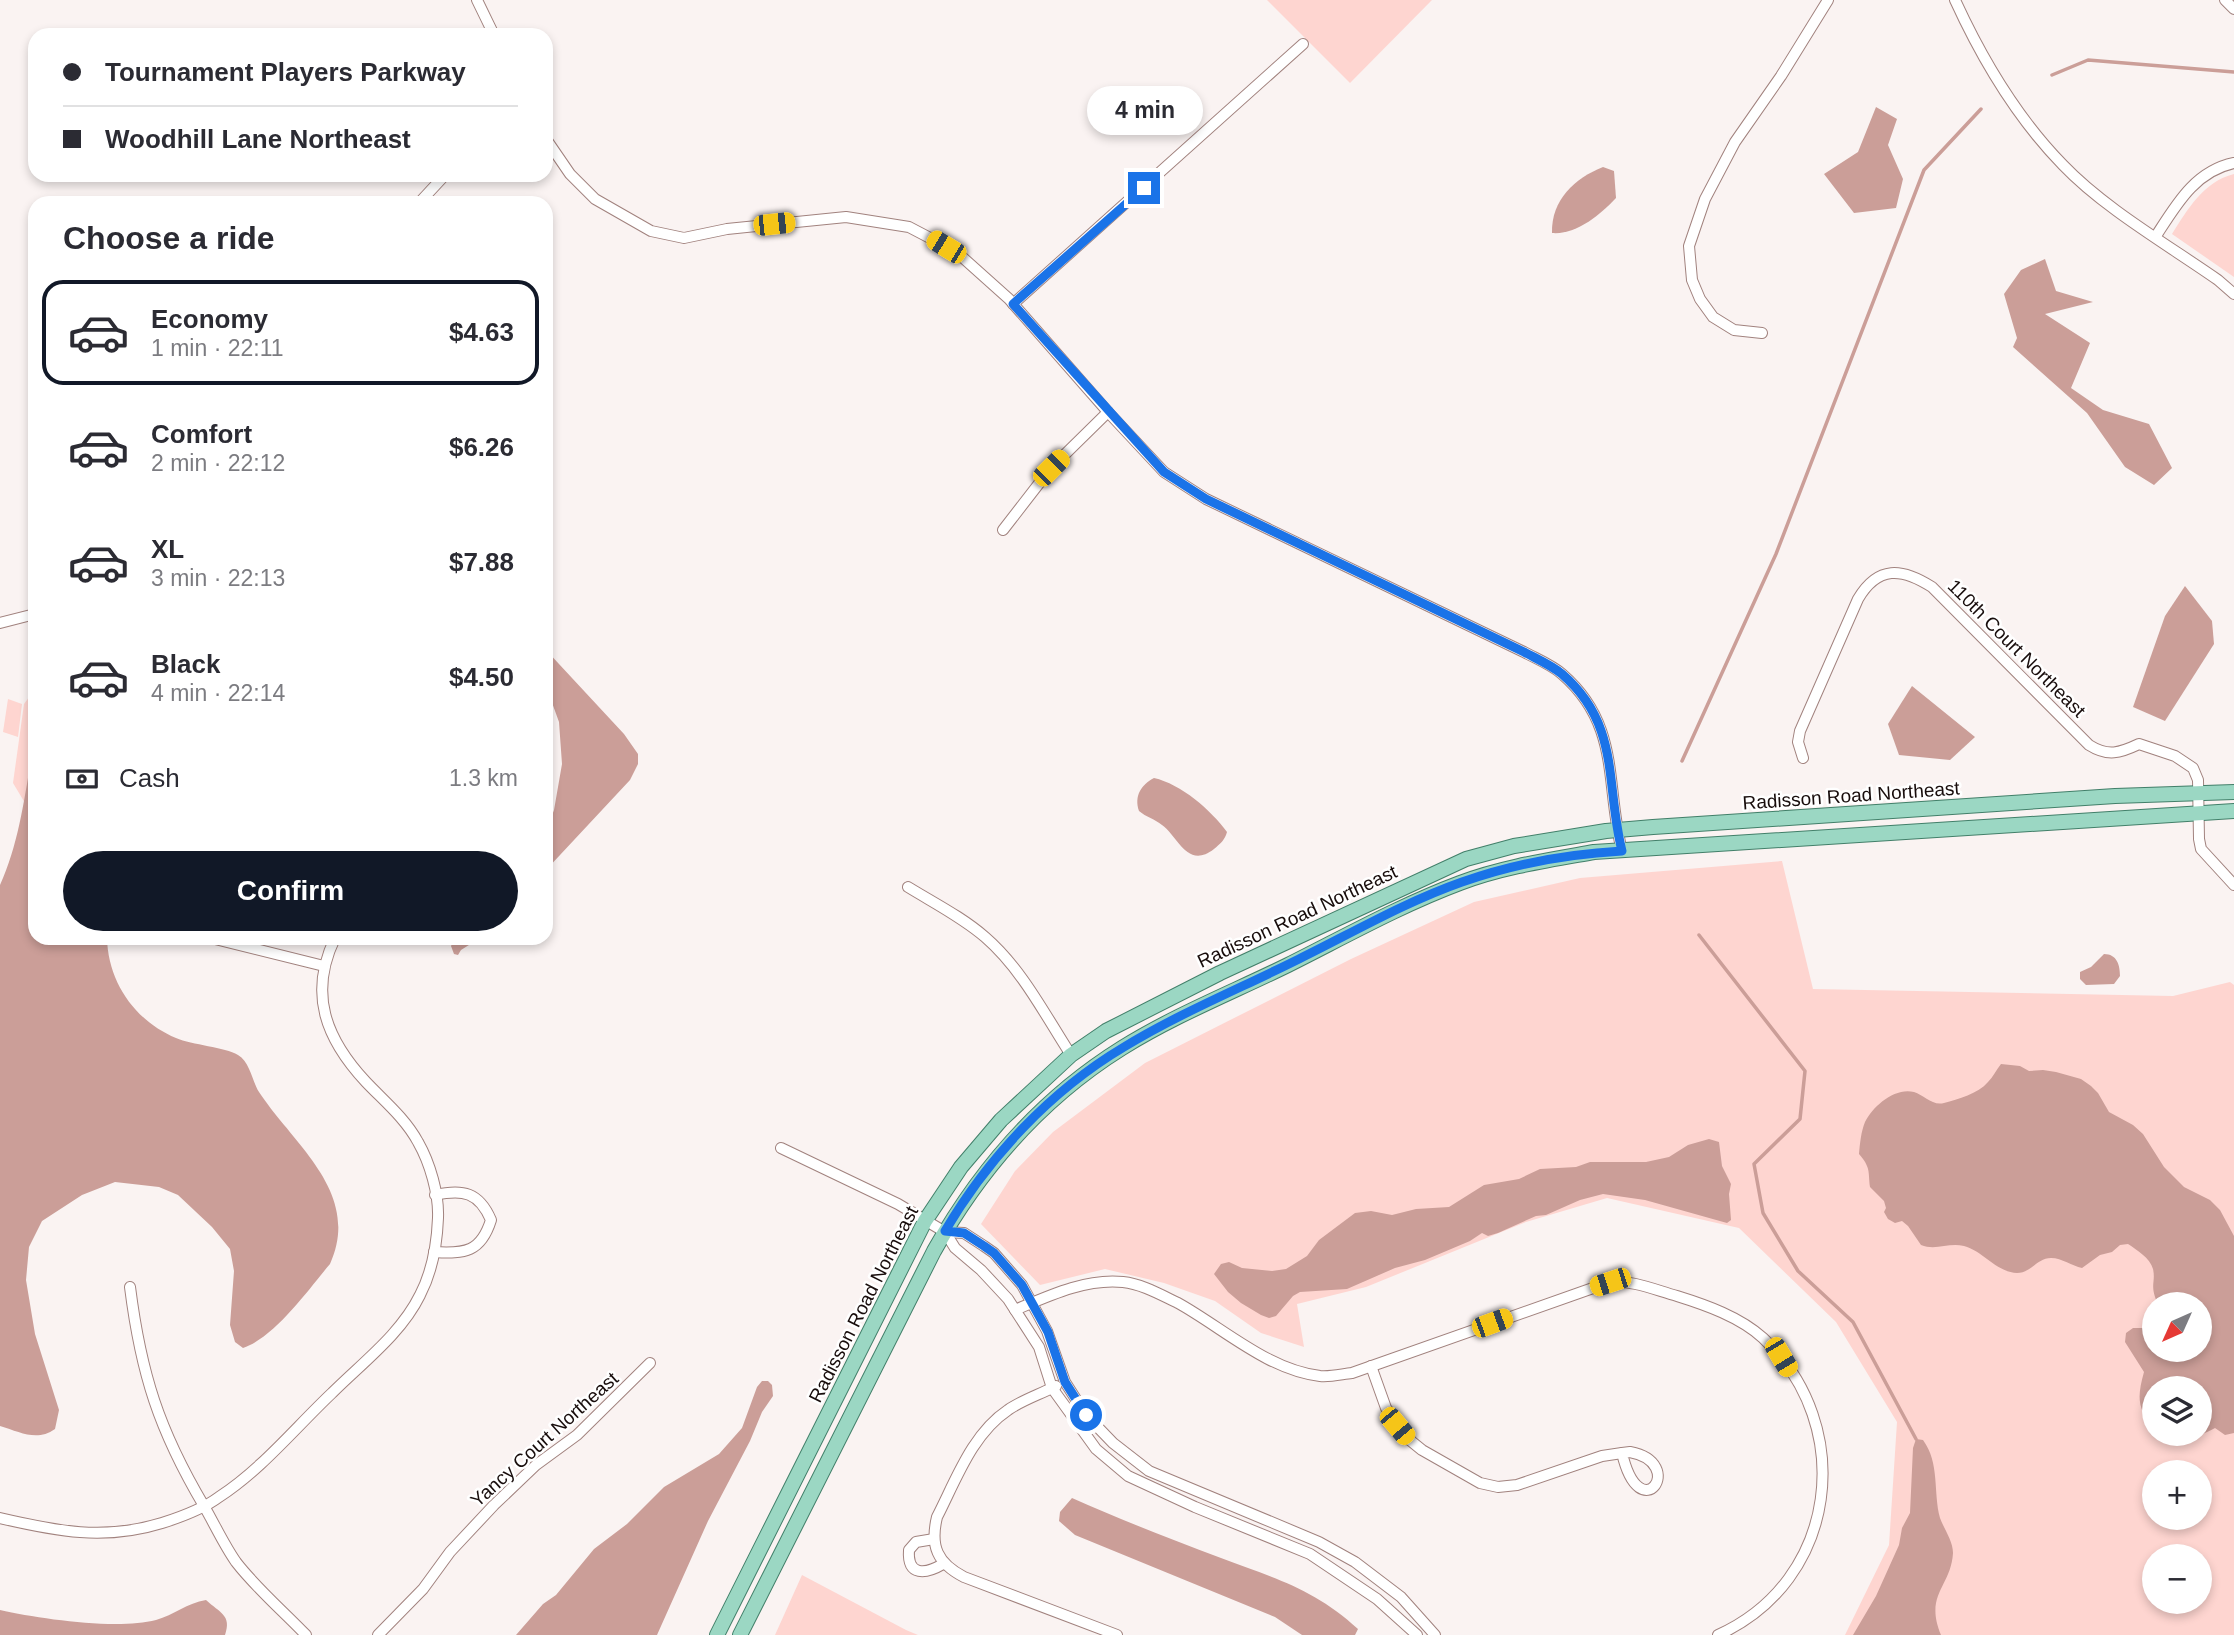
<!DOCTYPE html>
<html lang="en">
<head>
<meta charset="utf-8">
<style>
	body { margin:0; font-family:Helvetica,sans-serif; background:#f7f7f7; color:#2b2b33; height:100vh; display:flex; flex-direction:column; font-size:26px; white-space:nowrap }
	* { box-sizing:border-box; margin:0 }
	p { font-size:23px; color:#7c7c81 }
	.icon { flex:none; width:38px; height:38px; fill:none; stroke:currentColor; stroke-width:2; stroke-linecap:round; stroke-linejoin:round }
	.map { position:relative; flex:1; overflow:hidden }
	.panel { position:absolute; left:28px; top:196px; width:525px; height:749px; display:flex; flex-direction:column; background:#fff; border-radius:21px; box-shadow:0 4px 10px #0003 }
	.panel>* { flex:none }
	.hud { position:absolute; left:28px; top:28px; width:525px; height:154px; border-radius:21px; box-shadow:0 4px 10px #0003; display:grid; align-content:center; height:154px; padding:0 35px; background:#fff }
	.needle { width:46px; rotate:225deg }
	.controls { position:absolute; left:2142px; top:1292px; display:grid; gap:14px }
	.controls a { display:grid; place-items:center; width:70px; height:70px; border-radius:50%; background:#fff; box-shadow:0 4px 10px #0003; font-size:35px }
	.end { position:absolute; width:32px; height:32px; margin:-16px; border:9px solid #1a73e8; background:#fff; box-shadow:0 0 0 4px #fff }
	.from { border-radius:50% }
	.bubble { position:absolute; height:49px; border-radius:24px; background:#fff; box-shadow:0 4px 10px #0003; font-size:23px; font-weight:800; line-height:49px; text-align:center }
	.car { position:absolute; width:21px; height:42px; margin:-21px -10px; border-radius:9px; box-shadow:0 0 5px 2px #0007; background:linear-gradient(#f5c518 24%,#345 0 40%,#f5c518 0 76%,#345 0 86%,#f5c518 0) }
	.hud b { display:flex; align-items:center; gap:24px; height:66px; font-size:26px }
	.hud b+b { border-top:2px solid #e1e1e2 }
	.hud i { width:18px; height:18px; background:#2b2b33 }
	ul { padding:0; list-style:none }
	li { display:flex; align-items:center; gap:21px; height:105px; margin:0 14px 10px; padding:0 21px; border:4px solid transparent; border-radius:21px }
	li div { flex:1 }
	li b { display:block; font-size:26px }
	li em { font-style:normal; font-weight:800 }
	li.active { border-color:#111827 }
	li>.icon { width:63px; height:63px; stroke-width:1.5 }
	h2 { padding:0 35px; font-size:32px; line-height:84px }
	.pay { display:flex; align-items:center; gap:18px; height:77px; padding:0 35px; font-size:26px }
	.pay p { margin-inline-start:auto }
	.button { display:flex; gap:14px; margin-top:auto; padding:14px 35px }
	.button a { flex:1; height:80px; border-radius:42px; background:#111827; color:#fff; font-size:28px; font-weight:800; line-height:80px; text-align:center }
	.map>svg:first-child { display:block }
	.green { fill:#fed5d0; fill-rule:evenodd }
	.water { fill:#cb9e98 }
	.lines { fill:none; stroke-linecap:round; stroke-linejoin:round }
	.stream { stroke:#cb9e98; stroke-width:3.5 }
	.minor-casing { stroke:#a1827e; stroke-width:12 }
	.major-casing { stroke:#427f69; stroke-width:16 }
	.minor { stroke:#fff; stroke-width:10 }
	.major { stroke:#9bd7c3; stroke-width:14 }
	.route { stroke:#1a73e8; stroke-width:9 }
	.labels { text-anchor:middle; stroke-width:5; stroke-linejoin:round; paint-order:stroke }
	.street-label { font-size:19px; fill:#180d0c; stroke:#fff }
</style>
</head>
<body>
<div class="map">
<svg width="2234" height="1635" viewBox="0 0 2234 1635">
	<rect width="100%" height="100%" fill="#faf3f2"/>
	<!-- green -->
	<g class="green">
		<polygon points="1267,0 1432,0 1350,83"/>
		<path d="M2234,174V277L2172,234C2188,209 2203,182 2234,174Z"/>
		<polygon points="35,689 35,739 25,803 13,783 24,704"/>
		<polygon points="8,699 22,704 18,737 3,732"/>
		<path d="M1782,861L1813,989L2173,996L2230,982L2234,985V1635H1845L1889,1545L1897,1422L1836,1322L1739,1228L1607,1198L1526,1222L1366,1287L1297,1304L1304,1347L1261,1333L1215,1301L1164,1283L1105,1269L1040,1285L981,1224L1015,1171L1053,1132L1145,1063L1351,959L1474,902L1580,878ZM2154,1304H2200V1349H2154ZM2154,1388H2200V1433H2154ZM2154,1472H2200V1517H2154ZM2154,1556H2200V1601H2154Z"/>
		<polygon points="802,1575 906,1630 918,1635 775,1635"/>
	</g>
	<!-- water -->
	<g class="water">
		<polygon points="1876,107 1897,119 1888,145 1903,179 1896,208 1854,213 1824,174 1858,152"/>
		<path d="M1603,167L1614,171L1616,198C1600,215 1576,235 1552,233C1551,200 1575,178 1603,167Z"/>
		<polygon points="2045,259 2056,291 2093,302 2045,314 2090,343 2071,388 2103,410 2149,424 2172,468 2154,485 2125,467 2087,413 2013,347 2017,338 2004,294 2021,270"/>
		<polygon points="2185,586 2212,621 2214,644 2165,721 2133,707 2165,616"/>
		<polygon points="546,650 624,734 638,754 638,764 630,780 546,870 546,832 554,810 562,764 559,722 546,686"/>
		<polygon points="1912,686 1975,737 1950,760 1899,755 1888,724"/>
		<path d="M35,739V938H107C108,982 135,1021 176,1038C192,1045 225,1047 238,1055C250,1062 252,1081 259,1092C294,1145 362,1193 330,1264C308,1290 275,1337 243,1348L235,1342L230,1325L234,1271L230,1249L212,1227L178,1195L159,1187L115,1182L82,1195L42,1221L29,1247L26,1280L35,1334L59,1410L55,1429C37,1442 20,1432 0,1426V885C21,839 25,789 35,739Z"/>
		<path d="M1154,778C1181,784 1211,810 1227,832C1225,840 1220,844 1214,849C1187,870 1178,836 1162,825C1155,819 1146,817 1139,811C1134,796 1141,785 1154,778Z"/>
		<polygon points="455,938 480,938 461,950 458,955 454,954 451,946"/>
		<path d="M2104,954C2117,954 2120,965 2120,976L2114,984L2086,985L2080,979V972L2091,967Z"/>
		<path d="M2001,1064L2020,1066L2029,1071L2043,1070L2056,1072L2081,1079L2091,1086L2098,1093L2109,1112L2133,1125L2143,1134L2164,1167L2184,1187L2210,1200L2220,1210L2234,1236V1433L2225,1435L2215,1428C2198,1438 2185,1439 2166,1433H2200V1388H2154V1428C2137,1409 2137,1397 2144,1372L2125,1342L2126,1333L2133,1328H2149L2154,1324V1349H2200V1304H2158C2149,1285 2156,1283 2153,1269C2150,1258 2137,1250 2128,1244L2120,1245L2112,1252L2100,1255L2082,1268C2072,1266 2062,1258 2051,1258C2037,1258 2031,1273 2017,1273C1996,1272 1983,1251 1964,1246C1949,1242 1936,1251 1921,1245L1908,1226L1902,1221L1895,1223L1888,1219L1884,1212L1886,1208L1884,1201L1870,1187C1868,1171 1871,1168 1859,1154C1860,1143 1861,1132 1865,1122C1873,1106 1895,1087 1914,1092C1924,1095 1932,1106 1944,1103C1958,1099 1978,1094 1988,1082C1993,1077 1996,1070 2001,1064Z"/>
		<polygon points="1709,1139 1719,1142 1722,1166 1731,1184 1729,1194 1731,1220 1727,1223 1645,1200 1603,1194 1580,1200 1546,1215 1536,1216 1498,1233 1488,1236 1482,1233 1470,1241 1425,1260 1395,1268 1347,1289 1300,1292 1293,1296 1276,1316 1269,1318 1261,1315 1241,1303 1228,1292 1214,1274 1221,1264 1229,1262 1242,1268 1272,1271 1286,1269 1307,1256 1319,1240 1355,1213 1371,1211 1392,1215 1416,1209 1449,1207 1484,1185 1519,1179 1540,1169 1576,1167 1590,1162 1646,1162 1669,1157 1688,1145"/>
		<polygon points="762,1381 768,1381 772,1385 773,1396 762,1412 750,1441 708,1521 657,1635 516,1635 543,1604 556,1595 594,1549 627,1524 664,1487 719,1454 742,1428 757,1387"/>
		<path d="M1916,1439L1923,1440C1940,1463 1933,1492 1940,1518C1944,1529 1953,1541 1953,1553C1951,1587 1924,1594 1941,1635H1853L1876,1596L1899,1545L1902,1528L1910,1513L1913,1448Z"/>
		<path d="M1072,1498C1121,1520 1171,1539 1221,1558C1274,1578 1315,1589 1358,1629L1355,1635H1302L1275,1617L1075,1535L1059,1521L1060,1512Z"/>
		<path d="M206,1600C220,1613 232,1615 225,1635H0V1610C40,1619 117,1630 156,1620C174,1615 187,1603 206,1600Z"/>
	</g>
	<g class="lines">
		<!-- stream -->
		<g class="stream">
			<polyline points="2052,75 2088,60 2234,72"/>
			<polyline points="1682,761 1776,554 1924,170 1981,109"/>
			<polyline points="1699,935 1805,1071 1800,1119 1754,1164 1763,1213 1798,1271 1853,1322 1916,1439"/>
		</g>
		<!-- minor casing -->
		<g class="minor-casing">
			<g id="minor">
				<polyline points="477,0 494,35"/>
				<path d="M1955,0C1982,59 2017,118 2063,165C2104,208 2168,245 2218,280L2234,294"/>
				<polyline points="2225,0 2234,9"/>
				<path d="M546,139L570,174L595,199L651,231L684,238L727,229L846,217L909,227L930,238L961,256L1009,299L1108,412L1164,472L1206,499L1524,652C1537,659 1552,665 1562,674C1621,725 1605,784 1622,851"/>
				<polyline points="419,203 445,175"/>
				<path d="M2156,236C2176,205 2195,171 2234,163"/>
				<polyline points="1013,304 1303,44"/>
				<polyline points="1762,333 1734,330 1713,317 1700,299 1692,280 1689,246 1705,199 1735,142 1781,76 1828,0"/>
				<polyline points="1003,530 1051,468 1108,412"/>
				<polyline points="0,623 35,614"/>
				<path d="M1803,758L1798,742L1800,731L1858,599C1878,565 1902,568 1932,587L2089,745C2108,757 2120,753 2139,744L2175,756L2193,768L2198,780L2199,839L2201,849L2234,885"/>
				<path d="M908,887C934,903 962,917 985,937C1022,969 1045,1015 1071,1055"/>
				<polyline points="215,939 324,966"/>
				<polyline points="781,1148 898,1204 945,1232 964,1233 984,1246 994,1253 1022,1285 1047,1331 1065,1382 1086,1415 1113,1443 1149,1471 1319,1542 1355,1562 1401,1597 1435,1635"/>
				<polyline points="945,1232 955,1248 981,1270 1008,1299 1039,1347 1052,1388 1096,1449 1128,1476 1195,1507 1310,1554 1377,1599 1417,1635"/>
				<path d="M434,1252C465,1254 481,1252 491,1220C479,1192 463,1189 435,1195"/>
				<path d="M130,1287C141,1374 159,1430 204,1506C215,1525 224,1545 236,1562C256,1588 283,1611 306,1635"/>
				<path d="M1015,1310C1048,1296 1086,1278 1123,1282C1142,1284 1161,1295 1178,1303C1223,1328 1268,1370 1320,1376C1331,1377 1342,1374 1352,1373L1610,1282C1633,1280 1655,1290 1677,1296C1706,1305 1740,1317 1763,1338C1857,1426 1838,1581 1718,1635"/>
				<polyline points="1371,1366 1386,1408 1406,1437 1422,1450 1480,1483 1498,1487 1517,1485 1602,1456 1622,1453"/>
				<path d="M1056,1386C1041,1394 1022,1400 1008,1410C972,1434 956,1480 937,1517C930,1546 937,1563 964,1577L1117,1635"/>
				<path d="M1630,1452C1688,1463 1640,1531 1622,1453Z"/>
				<path d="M0,1518C56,1531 104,1541 162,1523C181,1517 203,1509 219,1497C262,1469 295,1428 332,1393C362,1363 401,1334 420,1295C432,1272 437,1243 438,1218C439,1194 430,1163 418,1142C405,1118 384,1101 366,1082C326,1039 308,994 335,938"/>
				<path d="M934,1539L916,1542L909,1550C907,1577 926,1574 943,1564"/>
				<polyline points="378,1635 423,1589 450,1552 494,1505 536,1465 577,1435 650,1363"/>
			</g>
		</g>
		<!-- major casing -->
		<g class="major-casing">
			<g id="major">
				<polyline points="717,1635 925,1221 961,1167 1001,1120 1071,1055 1106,1031 1220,973 1466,859 1514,846 1606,831 1653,827 2115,796 2234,792"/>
				<path d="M740,1635L934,1251C980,1169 1042,1098 1122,1048C1175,1015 1233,992 1288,965C1344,937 1401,905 1460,883C1502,867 1549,860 1594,852L2234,811"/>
			</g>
		</g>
		<!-- minor -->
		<use href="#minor" class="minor"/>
		<!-- major -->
		<use href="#major" class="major"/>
	</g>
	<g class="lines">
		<!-- route -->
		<path class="route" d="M1086,1415L1065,1382L1048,1332L1022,1285L994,1253L984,1246L964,1233L945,1231C988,1158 1050,1091 1124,1047C1180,1013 1241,988 1299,959C1352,933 1405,902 1462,882C1513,864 1568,854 1622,851C1605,784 1621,725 1562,674C1551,665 1537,659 1524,652L1206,499L1164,472L1013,304L1144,188"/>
	</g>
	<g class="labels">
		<!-- street labels -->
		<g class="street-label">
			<text transform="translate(2017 648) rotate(45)" y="7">110th Court Northeast</text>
			<text transform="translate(1851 795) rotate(-4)" y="7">Radisson Road Northeast</text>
			<text transform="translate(1297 916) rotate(-25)" y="7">Radisson Road Northeast</text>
			<text transform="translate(863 1304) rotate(-63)" y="7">Radisson Road Northeast</text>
			<text transform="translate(544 1439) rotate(-42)" y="7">Yancy Court Northeast</text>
		</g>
	</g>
</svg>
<div class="controls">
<a><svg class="needle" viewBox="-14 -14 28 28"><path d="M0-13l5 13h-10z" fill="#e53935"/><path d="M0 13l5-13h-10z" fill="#7c7c81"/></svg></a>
<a><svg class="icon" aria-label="layers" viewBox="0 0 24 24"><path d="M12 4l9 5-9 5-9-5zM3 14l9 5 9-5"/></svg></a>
<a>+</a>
<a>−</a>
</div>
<i class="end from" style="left:1086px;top:1415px"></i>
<i class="end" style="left:1144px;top:188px"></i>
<div class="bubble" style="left:1087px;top:86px;width:116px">4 min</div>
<i class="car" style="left:774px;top:224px;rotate:84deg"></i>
<i class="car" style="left:946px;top:247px;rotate:301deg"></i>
<i class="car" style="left:1051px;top:468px;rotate:45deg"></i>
<i class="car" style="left:1610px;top:1282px;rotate:252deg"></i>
<i class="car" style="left:1492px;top:1323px;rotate:70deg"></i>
<i class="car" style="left:1781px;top:1357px;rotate:149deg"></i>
<i class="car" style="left:1397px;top:1426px;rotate:140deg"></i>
<div class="hud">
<b><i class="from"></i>Tournament Players Parkway</b>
<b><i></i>Woodhill Lane Northeast</b>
</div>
<section class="panel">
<h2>Choose a ride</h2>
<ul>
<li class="active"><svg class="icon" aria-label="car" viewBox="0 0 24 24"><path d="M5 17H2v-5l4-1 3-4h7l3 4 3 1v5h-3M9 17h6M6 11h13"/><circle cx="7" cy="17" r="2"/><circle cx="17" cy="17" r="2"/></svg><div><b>Economy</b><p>1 min · 22:11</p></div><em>$4.63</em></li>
<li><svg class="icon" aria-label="car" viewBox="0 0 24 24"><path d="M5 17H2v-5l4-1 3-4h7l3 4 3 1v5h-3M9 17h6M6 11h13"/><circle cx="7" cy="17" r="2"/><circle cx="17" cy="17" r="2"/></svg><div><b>Comfort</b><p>2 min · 22:12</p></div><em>$6.26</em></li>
<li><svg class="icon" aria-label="car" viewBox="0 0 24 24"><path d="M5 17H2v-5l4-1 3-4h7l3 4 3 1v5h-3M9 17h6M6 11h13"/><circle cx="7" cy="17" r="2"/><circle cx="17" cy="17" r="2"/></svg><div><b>XL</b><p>3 min · 22:13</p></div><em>$7.88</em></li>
<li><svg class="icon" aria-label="car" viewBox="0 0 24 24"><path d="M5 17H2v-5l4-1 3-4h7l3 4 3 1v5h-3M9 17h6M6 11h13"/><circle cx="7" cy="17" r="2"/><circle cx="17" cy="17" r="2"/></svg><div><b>Black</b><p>4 min · 22:14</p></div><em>$4.50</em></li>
</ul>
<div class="pay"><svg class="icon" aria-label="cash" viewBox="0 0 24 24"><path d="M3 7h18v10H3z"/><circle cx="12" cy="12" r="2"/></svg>Cash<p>1.3 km</p></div>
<div class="button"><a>Confirm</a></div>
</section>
</div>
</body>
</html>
